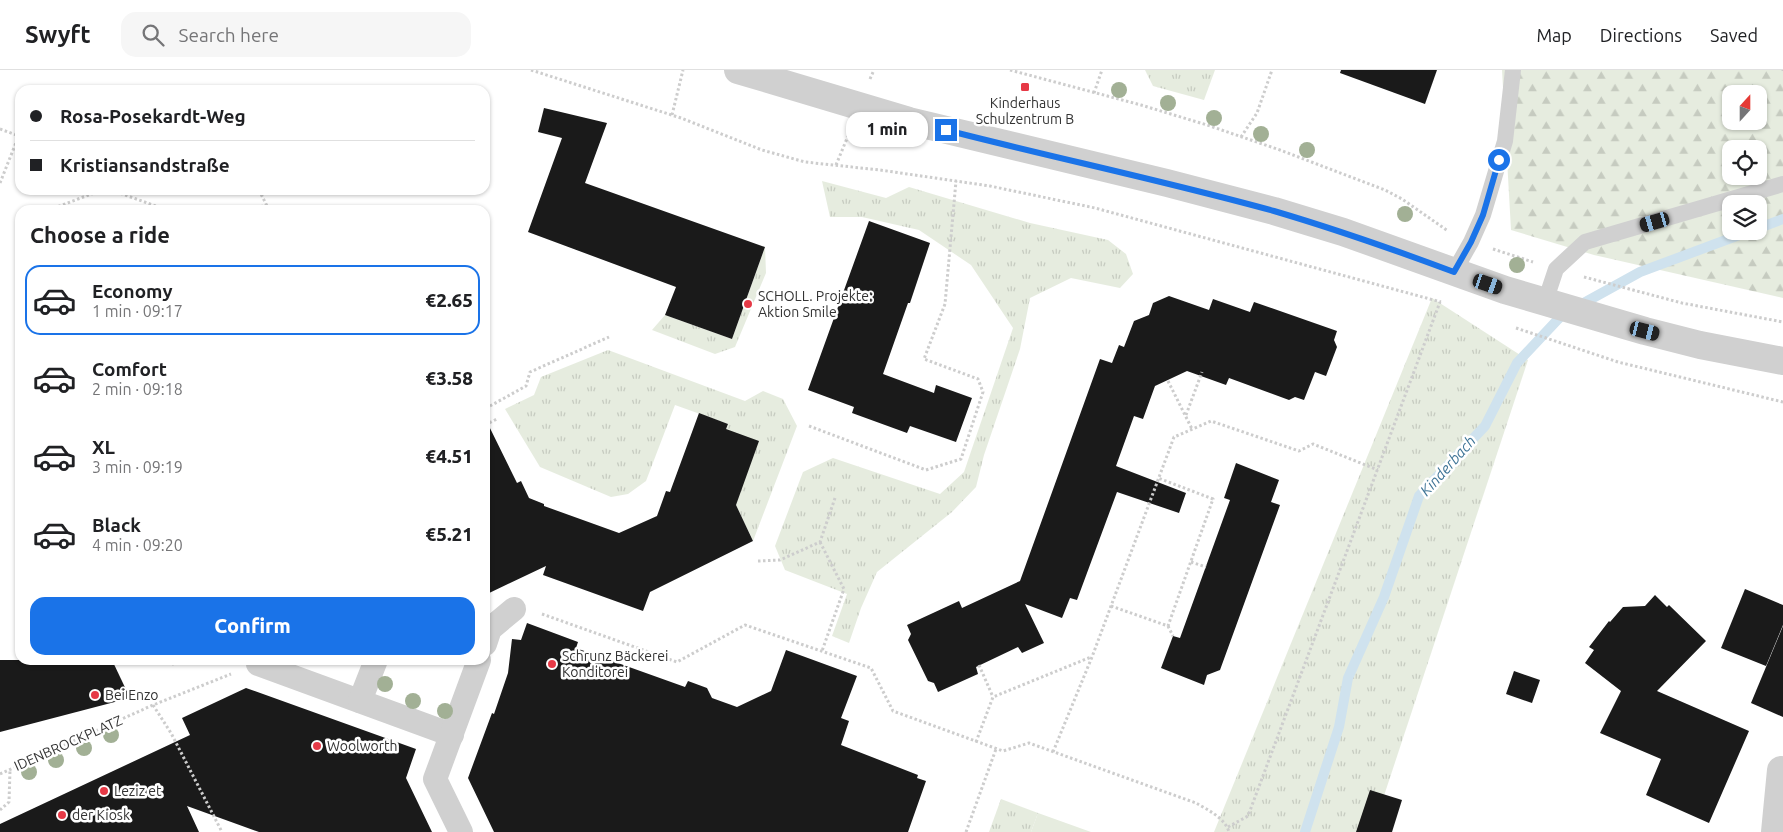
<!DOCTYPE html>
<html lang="en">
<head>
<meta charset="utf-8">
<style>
	body { margin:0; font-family:Ubuntu,sans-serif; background:#f6f6f6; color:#202124; height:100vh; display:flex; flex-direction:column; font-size:19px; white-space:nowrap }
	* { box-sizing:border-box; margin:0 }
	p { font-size:16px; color:#757577 }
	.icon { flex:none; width:28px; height:28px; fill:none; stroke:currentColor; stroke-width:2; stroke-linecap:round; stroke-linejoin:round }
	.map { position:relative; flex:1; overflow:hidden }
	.sheet { position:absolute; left:15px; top:135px; width:475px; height:460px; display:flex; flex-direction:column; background:#fff; border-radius:15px; box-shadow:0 1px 4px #0004 }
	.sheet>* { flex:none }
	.top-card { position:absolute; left:15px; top:15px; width:475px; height:110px; border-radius:15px; box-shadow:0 1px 4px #0004; display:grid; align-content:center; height:110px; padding:0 15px; background:#fff }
	.needle { width:32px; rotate:21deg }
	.fabs { position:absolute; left:1722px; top:15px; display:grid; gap:10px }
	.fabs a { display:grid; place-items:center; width:45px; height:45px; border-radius:10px; background:#fff; box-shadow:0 1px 4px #0004; font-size:25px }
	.end { position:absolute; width:22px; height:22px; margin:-11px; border:6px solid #1a73e8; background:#fff; box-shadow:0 0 0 2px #fff }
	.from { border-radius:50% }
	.bubble { position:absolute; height:35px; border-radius:15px; background:#fff; box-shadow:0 1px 4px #0004; font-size:16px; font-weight:800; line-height:35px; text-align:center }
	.car { position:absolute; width:15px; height:30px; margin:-15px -8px; border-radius:6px; box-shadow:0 0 4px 1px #0007; background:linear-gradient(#222 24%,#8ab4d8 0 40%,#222 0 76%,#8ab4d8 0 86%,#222 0) }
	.top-card b { display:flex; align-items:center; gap:18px; height:48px; font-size:19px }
	.top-card b+b { border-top:1px solid #e0e0e0 }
	.top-card i { width:12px; height:12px; background:#202124 }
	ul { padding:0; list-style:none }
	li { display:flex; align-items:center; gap:15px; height:70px; margin:0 10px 8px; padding:0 5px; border:2px solid transparent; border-radius:15px }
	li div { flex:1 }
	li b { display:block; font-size:19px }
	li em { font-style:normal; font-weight:800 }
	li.active { border-color:#1a73e8 }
	li>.icon { width:45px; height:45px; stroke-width:1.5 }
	h2 { padding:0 15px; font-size:22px; line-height:60px }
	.action { display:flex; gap:10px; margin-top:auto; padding:10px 15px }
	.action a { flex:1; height:58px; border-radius:15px; background:#1a73e8; color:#fff; font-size:20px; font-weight:800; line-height:58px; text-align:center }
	header { display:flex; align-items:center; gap:30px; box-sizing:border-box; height:70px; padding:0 25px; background:#fff; border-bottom:1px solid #e0e0e0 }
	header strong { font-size:24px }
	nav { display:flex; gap:28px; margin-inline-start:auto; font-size:18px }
	.search { width:350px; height:45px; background:#f6f6f6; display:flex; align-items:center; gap:12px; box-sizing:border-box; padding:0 18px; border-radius:15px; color:#757577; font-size:19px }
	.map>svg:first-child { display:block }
	.grass { fill:url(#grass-tufts) }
	.forest { fill:url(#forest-firs); fill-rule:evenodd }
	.pitch { fill:#e6ecdf }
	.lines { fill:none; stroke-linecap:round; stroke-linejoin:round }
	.stream { stroke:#cfe2ee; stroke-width:10 }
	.building { fill:#1a1a1a }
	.path { stroke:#cdcdcd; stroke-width:3; stroke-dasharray:2.5 2.5; stroke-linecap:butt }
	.service { stroke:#d0d0d0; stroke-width:16 }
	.pedestrian { stroke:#d0d0d0; stroke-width:24 }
	.minor { stroke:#d0d0d0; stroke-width:28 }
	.tertiary { stroke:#d0d0d0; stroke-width:28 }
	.tree { fill:#a2b095 }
	.route { stroke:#1a73e8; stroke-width:6 }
	.poi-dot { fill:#e63946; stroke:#fff; stroke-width:2 }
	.labels { text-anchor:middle; stroke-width:5; stroke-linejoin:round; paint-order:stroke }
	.poi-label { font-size:14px; fill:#333; stroke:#fff; text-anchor:start }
	.street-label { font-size:14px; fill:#333; stroke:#fff }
	.water-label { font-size:15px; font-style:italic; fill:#3f7597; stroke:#fff }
</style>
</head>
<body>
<header>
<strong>Swyft</strong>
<div class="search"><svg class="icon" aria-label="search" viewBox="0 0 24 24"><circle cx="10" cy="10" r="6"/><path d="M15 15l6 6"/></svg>Search here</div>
<nav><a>Map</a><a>Directions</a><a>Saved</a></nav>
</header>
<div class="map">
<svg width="1783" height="762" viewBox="0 0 1783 762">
	<defs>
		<pattern id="grass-tufts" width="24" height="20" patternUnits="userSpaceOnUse" patternTransform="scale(1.25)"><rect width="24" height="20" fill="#e6ecdf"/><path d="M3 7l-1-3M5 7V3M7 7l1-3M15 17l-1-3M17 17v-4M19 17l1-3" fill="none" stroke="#c6cbc0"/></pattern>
		<pattern id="forest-firs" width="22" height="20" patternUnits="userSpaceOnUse" patternTransform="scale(1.25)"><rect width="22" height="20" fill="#e6ecdf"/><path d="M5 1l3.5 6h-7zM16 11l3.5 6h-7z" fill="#c6cbc0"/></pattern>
	</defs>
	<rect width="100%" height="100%" fill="#fff"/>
	<!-- grass -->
	<g class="grass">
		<polygon points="1145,0 1215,0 1204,30 1153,16"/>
		<polygon points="822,111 886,128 909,117 1030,153 1108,170 1126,184 1133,204 1120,218 1071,208 1030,228 1020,279 984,385 976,417 952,442 877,502 861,538 849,573 832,566 847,524 785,500 775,476 803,402 833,388 940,424 964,402 1013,258 971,195 919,160 862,147 830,147"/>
		<polygon points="765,177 766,203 735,277 715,284 652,260 665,245 732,269"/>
		<polygon points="1432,228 1528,290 1372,762 1214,762"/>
		<polygon points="608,280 745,331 763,321 783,329 797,356 753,471 733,430 726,359 728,354 675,335 646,411 628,424 611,427 540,397 505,339 534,325 541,307"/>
		<polygon points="1001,729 1038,743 1031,762 989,762"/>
	</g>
	<!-- forest -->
	<path class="forest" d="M1502,0H1783V228L1594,185L1511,160ZM1731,24H1759V51H1731ZM1731,79H1759V106H1731ZM1731,134H1759V161H1731Z"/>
	<!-- pitch -->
	<polygon class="pitch" points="1038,743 1091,762 1031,762"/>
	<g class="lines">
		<!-- stream -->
		<g class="stream">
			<polyline points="1759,158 1783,149"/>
			<polyline points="1305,762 1339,657 1348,608 1384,527 1419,426 1485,356 1517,293 1562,245 1640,202 1750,161"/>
		</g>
	</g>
	<!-- building -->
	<g class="building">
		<polygon points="1341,0 1437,0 1425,34 1340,3"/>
		<polygon points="544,38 607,53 585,113 765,177 732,269 665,245 676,217 528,162 562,68 538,62"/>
		<polygon points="869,151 930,173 910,233 908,233 883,304 934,323 936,315 972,328 956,372 910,356 907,363 852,343 854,337 808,320"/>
		<polygon points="1169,226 1209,240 1213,229 1250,242 1254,232 1337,261 1334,270 1337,277 1326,306 1315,302 1304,330 1295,327 1289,330 1229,308 1226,315 1187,301 1155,316 1143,349 1134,346 1116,396 1186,423 1179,443 1117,422 1077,530 1070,528 1062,548 1025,534 1044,573 1022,583 1018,577 976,597 978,604 938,622 934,613 928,611 908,570 911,564 907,555 959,531 962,538 1020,511 1100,289 1112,293 1119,275 1124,277 1134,251 1149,245 1153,233"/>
		<polygon points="699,343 728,354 726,359 759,371 736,435 753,471 650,522 643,541 543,505 546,496 485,525 485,348 517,413 521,411 529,428 544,434 544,436 619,463 657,446 666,421 670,422"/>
		<polygon points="1236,393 1279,410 1271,432 1280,435 1220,600 1207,605 1204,615 1161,598 1173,566 1180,568 1230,430 1224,428"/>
		<polygon points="1745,519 1783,535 1783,555 1766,596 1721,578"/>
		<polygon points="1655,525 1667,537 1669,535 1706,571 1657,621 1749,661 1709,753 1646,725 1661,689 1600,663 1621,621 1585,593 1594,580 1589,577 1609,551 1610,552 1623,537 1645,536"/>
		<polygon points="527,553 578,572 576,578 685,617 688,611 707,618 712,628 737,637 771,621 786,580 857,606 841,648 849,651 841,675 918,705 917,708 926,711 908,762 494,762 468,708 492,643 494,644 508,603 512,569 521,570"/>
		<polygon points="1783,556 1783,647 1751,633"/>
		<polygon points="0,590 112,590 130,628 0,662"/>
		<polygon points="1514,601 1540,610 1532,633 1506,624"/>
		<polygon points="246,618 416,679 406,708 432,762 259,762 187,736 199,762 0,762 0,754 190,665 182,648"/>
		<polygon points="1370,720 1402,730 1392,762 1356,762"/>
	</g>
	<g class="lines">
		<!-- path -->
		<g class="path">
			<polyline points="531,0 681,48 762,80 805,92 880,100 990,116 1095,138 1441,232"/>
			<polyline points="1010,0 1141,35 1207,55 1280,80 1385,120 1402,129 1448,161"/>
			<polyline points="1783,0 1783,1"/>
			<polyline points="870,9 874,0"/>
			<polyline points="1094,23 1102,0"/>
			<polyline points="672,45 683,0"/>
			<polyline points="0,59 19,66"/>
			<polyline points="1241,67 1257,43 1272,0"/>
			<polyline points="836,95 848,66"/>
			<polyline points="0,113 19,65"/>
			<polyline points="111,120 167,140"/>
			<polyline points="259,120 269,140"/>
			<polyline points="49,140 102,120"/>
			<polyline points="251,140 266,135"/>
			<polyline points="1493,179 1533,192"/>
			<polyline points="1584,207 1682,233 1783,252"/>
			<polyline points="1516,258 1618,292 1783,332"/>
			<polyline points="1168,311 1192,359"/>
			<polyline points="490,336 526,316 530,302 609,267"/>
			<polyline points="1186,345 1202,302"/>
			<polyline points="485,355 497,349"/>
			<polyline points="809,356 926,400 961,389 983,322 978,309 924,289 945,234 956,111"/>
			<polyline points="820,472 844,519 822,581"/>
			<polyline points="758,491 780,490 820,472 835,428"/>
			<polyline points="1191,492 1206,497"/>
			<polyline points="1111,536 1168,556 1213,429 1158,408"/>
			<path d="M542,544L677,592L745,555L871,598L893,641L1003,681L1029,673L1196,733C1208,740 1225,748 1229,762"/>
			<polyline points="1168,556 1173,566"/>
			<polyline points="171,590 174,595"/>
			<polyline points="979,595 993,627"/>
			<polyline points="153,635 171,663 222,762"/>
			<polyline points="976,672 993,627 1091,587"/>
			<polyline points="1053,682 1092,587 1174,367 1211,351 1299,381 1313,374 1378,400"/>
			<polyline points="0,704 153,635 231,604"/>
			<polyline points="0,740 9,732 10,700"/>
			<polyline points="1228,757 1248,746 1440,232"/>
			<polyline points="966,762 996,679"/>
		</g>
		<!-- service -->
		<g class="service">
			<polyline points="1454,202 1471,172 1483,145 1505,71 1513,0"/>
			<polyline points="1545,232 1556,199 1585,172 1783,114"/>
		</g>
		<!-- pedestrian -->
		<g class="pedestrian">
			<polyline points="485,574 490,559 514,539"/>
			<polyline points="258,594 452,665"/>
			<polyline points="360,631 376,590"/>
			<polyline points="461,762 435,709 479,590"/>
		</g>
		<!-- minor -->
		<polyline class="minor" points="1775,762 1781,700"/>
		<!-- tertiary -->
		<polyline class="tertiary" points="738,0 909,51 1167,113 1274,141 1343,162 1505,220 1645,261 1700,275 1783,291"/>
	</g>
	<!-- trees -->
	<g class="tree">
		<circle cx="1119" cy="20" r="8"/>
		<circle cx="1168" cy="33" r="8"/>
		<circle cx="1214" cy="48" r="8"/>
		<circle cx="1261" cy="64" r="8"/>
		<circle cx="1307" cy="80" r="8"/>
		<circle cx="1405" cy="144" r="8"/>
		<circle cx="1517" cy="195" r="8"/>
		<circle cx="385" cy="614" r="8"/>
		<circle cx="413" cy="631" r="8"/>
		<circle cx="445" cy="641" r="8"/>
		<circle cx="111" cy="665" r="8"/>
		<circle cx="84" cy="678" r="8"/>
		<circle cx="56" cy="690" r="8"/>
		<circle cx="29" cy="702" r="8"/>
	</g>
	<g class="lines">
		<!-- route -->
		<path class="route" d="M946,60C1055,88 1165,111 1274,141C1335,159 1395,180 1454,202L1471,172L1483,145L1499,90"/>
	</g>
	<!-- markers -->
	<g class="poi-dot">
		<rect x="1020" y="12" width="10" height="10" rx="2.5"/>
		<circle cx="748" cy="234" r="5"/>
		<circle cx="552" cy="594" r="5"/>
		<circle cx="95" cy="625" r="5"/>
		<circle cx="317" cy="676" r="5"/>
		<circle cx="104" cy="721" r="5"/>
		<circle cx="62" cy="745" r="5"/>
	</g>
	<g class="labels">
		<!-- poi labels -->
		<g class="poi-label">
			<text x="1025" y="38" text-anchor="middle">Kinderhaus<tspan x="1025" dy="16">Schulzentrum B</tspan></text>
			<text x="758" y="231">SCHOLL. Projekte:<tspan x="758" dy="16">Aktion Smile</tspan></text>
			<text x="562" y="591">Schrunz Bäckerei<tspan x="562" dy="16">Konditorei</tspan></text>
			<text x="105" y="630">Bei Enzo</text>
			<text x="327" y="681">Woolworth</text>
			<text x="114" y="726">Leziz et</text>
			<text x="72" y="750">der Kiosk</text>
		</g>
		<!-- street labels -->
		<g class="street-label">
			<text transform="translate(68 673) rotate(-24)" y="5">IDENBROCKPLATZ</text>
		</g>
		<!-- water labels -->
		<g class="water-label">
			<text transform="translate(1448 396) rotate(-48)" y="5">Kinderbach</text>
		</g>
	</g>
</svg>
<div class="fabs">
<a><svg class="needle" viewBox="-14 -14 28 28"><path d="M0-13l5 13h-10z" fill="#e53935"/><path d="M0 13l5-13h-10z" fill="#757577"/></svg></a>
<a><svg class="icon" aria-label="locate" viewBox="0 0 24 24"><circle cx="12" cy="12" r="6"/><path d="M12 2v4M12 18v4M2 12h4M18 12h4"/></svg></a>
<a><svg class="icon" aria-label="layers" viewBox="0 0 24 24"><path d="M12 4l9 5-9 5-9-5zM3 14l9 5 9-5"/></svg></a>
</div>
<i class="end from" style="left:1499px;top:90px"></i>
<i class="end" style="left:946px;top:60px"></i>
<div class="bubble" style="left:846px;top:42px;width:82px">1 min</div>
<i class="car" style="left:1655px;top:152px;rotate:254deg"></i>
<i class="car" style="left:1488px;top:214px;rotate:109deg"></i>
<i class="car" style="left:1645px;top:261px;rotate:104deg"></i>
<div class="top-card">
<b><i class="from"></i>Rosa-Posekardt-Weg</b>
<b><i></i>Kristiansandstraße</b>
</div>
<section class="sheet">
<h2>Choose a ride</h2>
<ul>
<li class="active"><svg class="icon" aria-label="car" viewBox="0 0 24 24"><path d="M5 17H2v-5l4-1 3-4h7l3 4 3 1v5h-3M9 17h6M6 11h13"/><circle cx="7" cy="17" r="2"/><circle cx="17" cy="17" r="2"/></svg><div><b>Economy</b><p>1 min · 09:17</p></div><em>€2.65</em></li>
<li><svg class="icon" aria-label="car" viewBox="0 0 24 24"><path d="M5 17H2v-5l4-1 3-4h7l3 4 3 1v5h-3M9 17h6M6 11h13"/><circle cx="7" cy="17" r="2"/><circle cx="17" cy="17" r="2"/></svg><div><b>Comfort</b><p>2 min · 09:18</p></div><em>€3.58</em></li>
<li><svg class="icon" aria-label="car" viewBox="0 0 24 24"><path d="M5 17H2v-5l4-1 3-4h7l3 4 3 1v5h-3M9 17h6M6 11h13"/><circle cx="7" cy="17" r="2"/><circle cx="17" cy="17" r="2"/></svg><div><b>XL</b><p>3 min · 09:19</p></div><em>€4.51</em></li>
<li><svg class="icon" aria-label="car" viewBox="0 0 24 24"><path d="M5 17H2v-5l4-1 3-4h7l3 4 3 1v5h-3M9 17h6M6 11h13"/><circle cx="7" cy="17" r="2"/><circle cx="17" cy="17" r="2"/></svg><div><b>Black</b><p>4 min · 09:20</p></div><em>€5.21</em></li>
</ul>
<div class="action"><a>Confirm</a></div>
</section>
</div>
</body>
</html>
